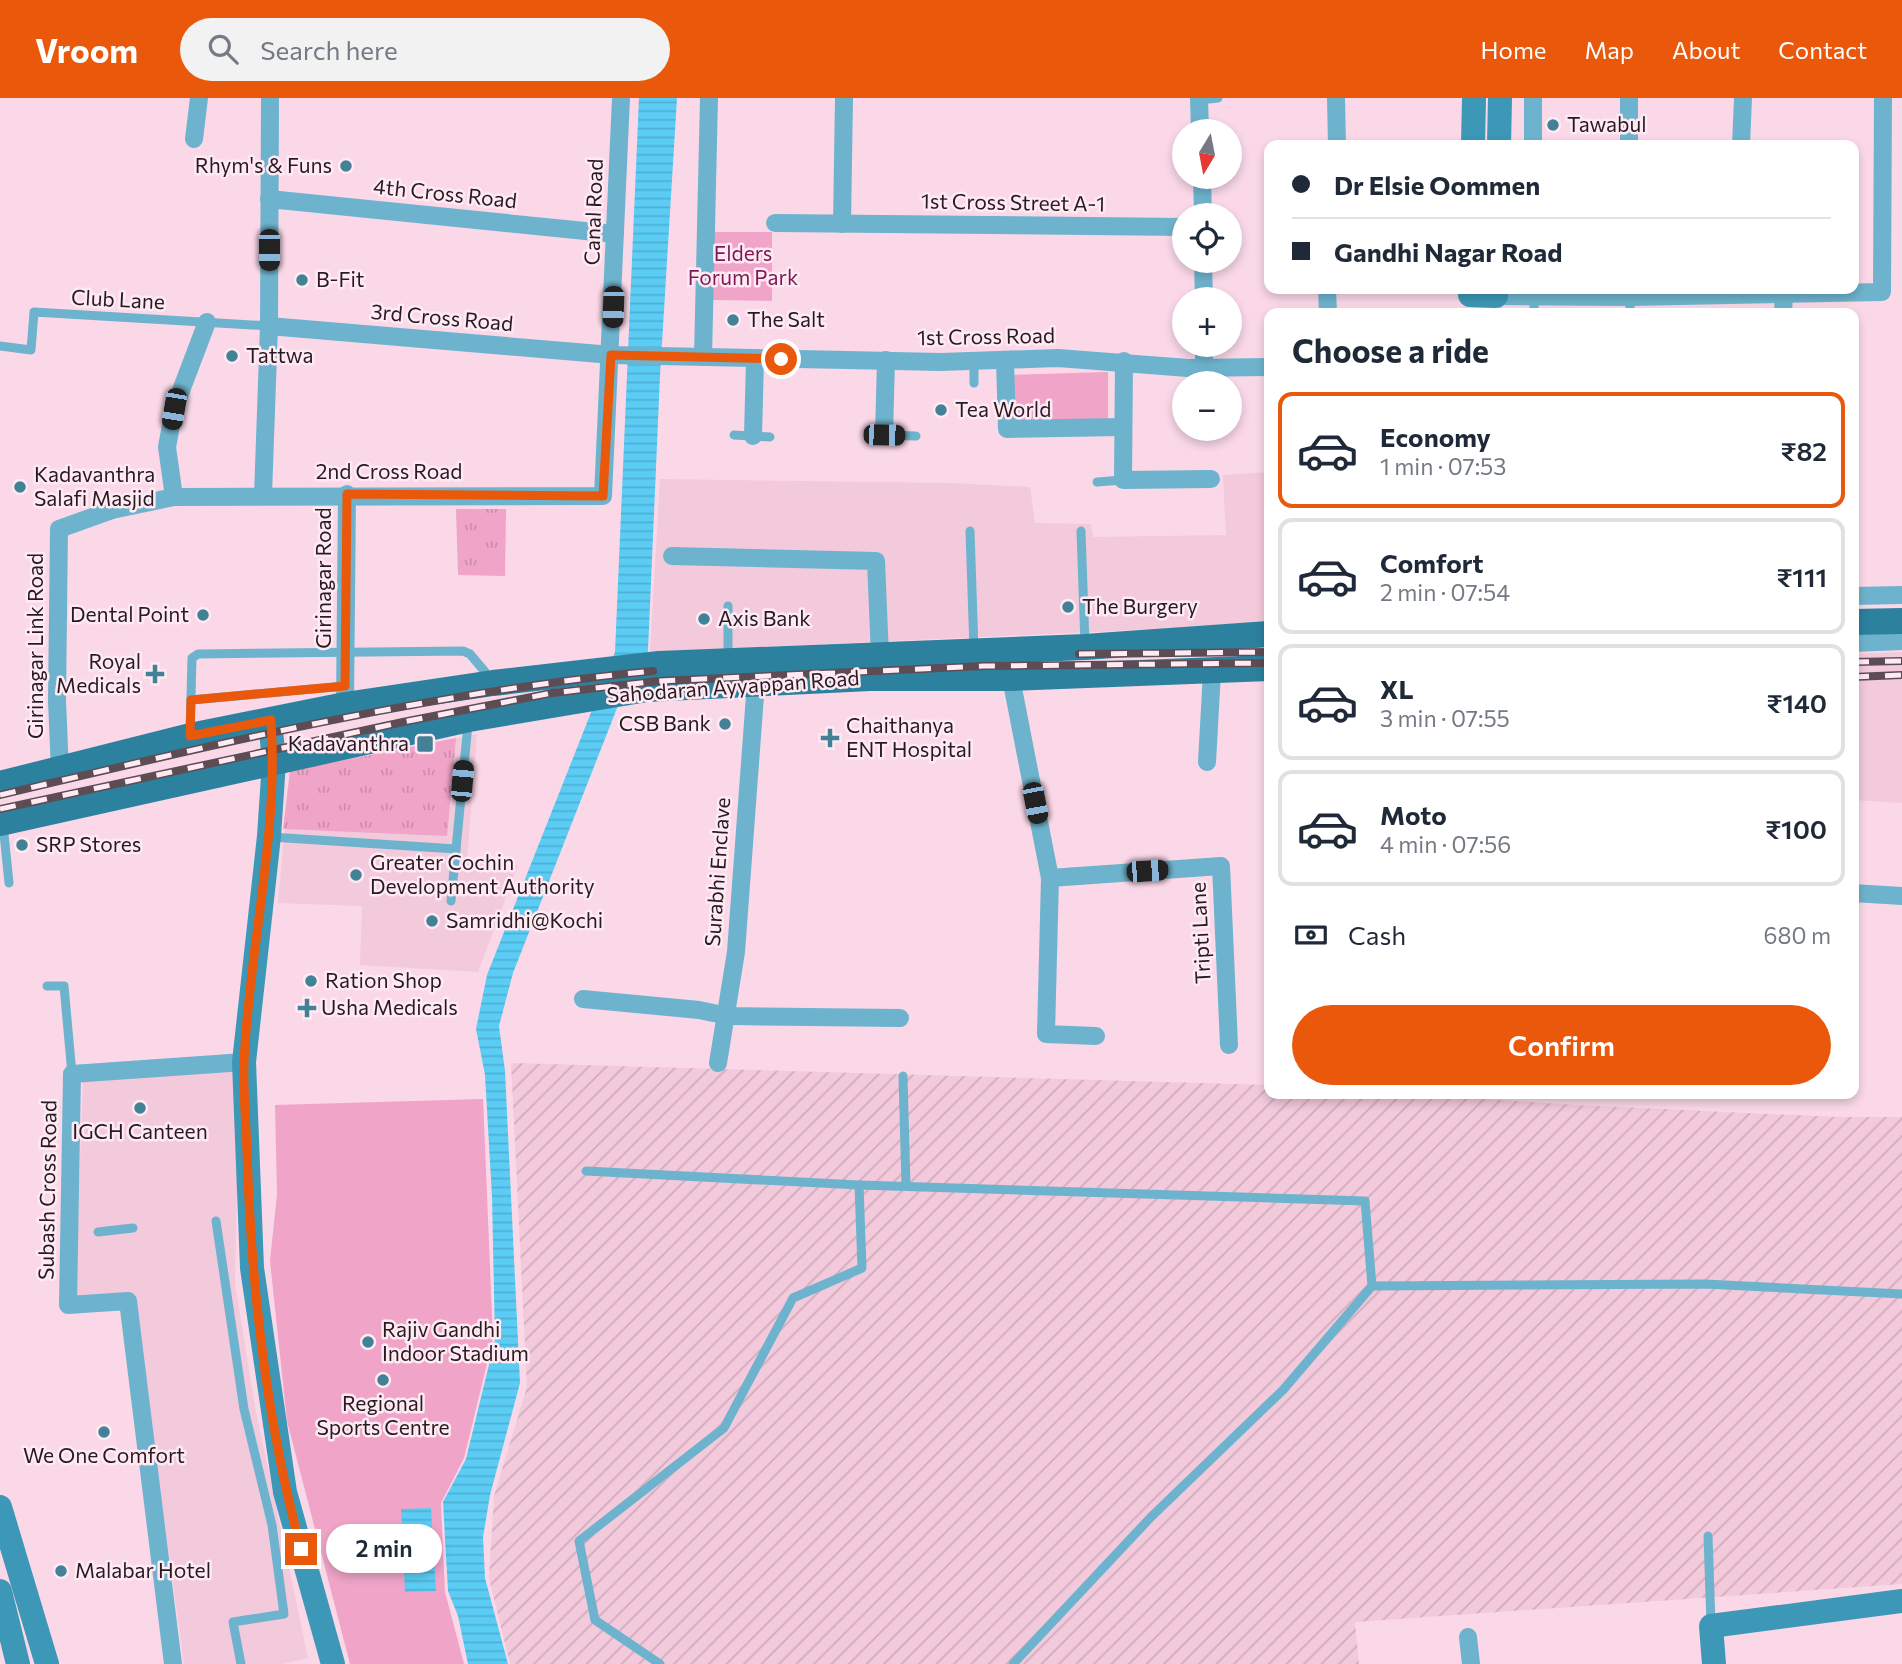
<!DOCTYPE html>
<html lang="en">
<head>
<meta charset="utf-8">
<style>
	body { margin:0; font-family:Commissioner,sans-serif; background:#f2f2f3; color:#1f2937; height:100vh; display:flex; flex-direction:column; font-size:26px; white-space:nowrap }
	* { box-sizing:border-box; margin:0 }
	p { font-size:23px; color:#747a83 }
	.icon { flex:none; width:38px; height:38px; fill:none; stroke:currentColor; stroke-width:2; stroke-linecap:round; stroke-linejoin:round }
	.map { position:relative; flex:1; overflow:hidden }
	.drawer { position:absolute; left:1264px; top:210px; width:595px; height:791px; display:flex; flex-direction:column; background:#fff; border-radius:14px; box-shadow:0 4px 10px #0003 }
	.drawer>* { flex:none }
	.top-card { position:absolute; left:1264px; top:42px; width:595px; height:154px; border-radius:14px; box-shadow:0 4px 10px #0003; display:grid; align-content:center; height:154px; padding:0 28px; background:#fff }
	.needle { width:46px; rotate:190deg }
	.controls { position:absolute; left:1172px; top:21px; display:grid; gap:14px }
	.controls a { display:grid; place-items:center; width:70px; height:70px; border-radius:50%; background:#fff; box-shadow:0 4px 10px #0003; font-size:35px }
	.end { position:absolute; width:32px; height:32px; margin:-16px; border:9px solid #ea580c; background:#fff; box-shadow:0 0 0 4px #fff }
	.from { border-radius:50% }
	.bubble { position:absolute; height:49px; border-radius:24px; background:#fff; box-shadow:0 4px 10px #0003; font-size:23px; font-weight:600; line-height:49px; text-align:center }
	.car { position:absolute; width:21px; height:42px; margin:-21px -10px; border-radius:9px; box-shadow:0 0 5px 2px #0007; background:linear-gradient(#222 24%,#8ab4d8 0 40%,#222 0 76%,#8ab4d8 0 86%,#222 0) }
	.top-card b { display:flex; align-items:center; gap:24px; height:66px; font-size:26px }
	.top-card b+b { border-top:2px solid #e0e1e3 }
	.top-card i { width:18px; height:18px; background:#1f2937 }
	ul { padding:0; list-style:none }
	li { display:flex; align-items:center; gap:21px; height:116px; margin:0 14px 10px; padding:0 14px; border:4px solid #e0e1e3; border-radius:14px }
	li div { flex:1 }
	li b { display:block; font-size:26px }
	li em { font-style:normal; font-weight:600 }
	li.on { border-color:#ea580c }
	li>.icon { width:63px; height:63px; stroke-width:1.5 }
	h2 { padding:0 28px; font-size:32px; line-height:84px }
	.pay { display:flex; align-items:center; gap:18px; height:77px; padding:0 28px; font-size:26px }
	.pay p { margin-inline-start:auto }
	.primary-button { display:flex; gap:14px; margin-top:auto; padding:14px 28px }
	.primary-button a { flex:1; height:80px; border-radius:42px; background:#ea580c; color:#fff; font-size:28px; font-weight:600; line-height:80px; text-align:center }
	header { display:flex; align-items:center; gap:42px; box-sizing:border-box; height:98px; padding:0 35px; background:#ea580c; color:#fff }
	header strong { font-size:33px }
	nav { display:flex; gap:38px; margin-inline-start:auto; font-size:24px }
	.search { width:490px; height:63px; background:#f2f2f3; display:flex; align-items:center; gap:18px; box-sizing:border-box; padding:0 24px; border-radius:38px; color:#747a83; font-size:26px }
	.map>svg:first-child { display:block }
	.built { fill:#f3c9dc }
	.industrial { fill:url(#industrial-furrows) }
	.grass { fill:url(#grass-tufts) }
	.park { fill:#efa4c8 }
	.water { fill:url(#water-rules) }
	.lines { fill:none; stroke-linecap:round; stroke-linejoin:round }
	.lane { stroke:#6eb3cd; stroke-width:9 }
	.street { stroke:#6eb3cd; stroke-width:18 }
	.secondary { stroke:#3d97b6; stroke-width:24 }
	.primary { stroke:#2c819e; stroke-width:26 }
	.rail-casing { stroke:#5d4c54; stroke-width:8 }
	.rail { stroke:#ffeaf3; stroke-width:5; stroke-dasharray:16; stroke-linecap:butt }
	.route { stroke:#ea580c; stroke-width:9 }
	.poi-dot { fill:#438197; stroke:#ffeaf3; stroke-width:2.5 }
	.labels { text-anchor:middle; stroke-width:5; stroke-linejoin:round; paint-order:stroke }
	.poi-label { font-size:21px; fill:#271b21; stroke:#ffeaf3; text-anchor:start }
	.street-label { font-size:21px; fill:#271b21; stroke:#ffeaf3 }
	.park-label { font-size:21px; fill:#7c1855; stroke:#ffeaf3 }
</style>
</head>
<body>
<header>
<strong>Vroom</strong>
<div class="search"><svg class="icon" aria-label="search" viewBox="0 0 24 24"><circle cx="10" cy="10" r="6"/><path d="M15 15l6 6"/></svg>Search here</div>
<nav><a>Home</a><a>Map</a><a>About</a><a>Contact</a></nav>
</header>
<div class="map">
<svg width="1902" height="1566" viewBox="0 0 1902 1566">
	<defs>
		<pattern id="industrial-furrows" width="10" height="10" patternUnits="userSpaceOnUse" patternTransform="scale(1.75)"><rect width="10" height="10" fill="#f3c9dc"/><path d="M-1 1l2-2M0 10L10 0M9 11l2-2" fill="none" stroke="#d0acbc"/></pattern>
		<pattern id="grass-tufts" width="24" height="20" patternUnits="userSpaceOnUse" patternTransform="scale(1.75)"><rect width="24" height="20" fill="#efa4c8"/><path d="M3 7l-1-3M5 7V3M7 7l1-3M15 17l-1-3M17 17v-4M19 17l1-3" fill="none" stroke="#cd8dac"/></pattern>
		<pattern id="water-rules" width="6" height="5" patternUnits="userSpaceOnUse" patternTransform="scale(1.75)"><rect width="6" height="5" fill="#5bcdf5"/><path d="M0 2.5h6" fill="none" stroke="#4fafd2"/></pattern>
	</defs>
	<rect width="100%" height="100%" fill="#fad8e8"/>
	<!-- built -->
	<g class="built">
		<polygon points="1269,374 1269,526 650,554 660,381 951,385 1030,389 1035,425 1091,426 1093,439 1226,437 1223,377"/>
		<polygon points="1902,554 1902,705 1853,702 1853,556"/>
		<polygon points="477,636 467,762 518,767 478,874 360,867 362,808 278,805 290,673"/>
		<polygon points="233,970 237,1086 235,1185 255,1309 308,1560 282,1566 184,1566 133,1197 75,1200 83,984"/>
	</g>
	<!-- industrial -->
	<polygon class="industrial" points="511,965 1269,987 1269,996 1411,996 1576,1007 1837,1019 1902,1019 1902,1486 1355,1524 1359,1566 510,1566 489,1480 494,1398 527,1289"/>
	<!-- grass -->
	<g class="grass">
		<polygon points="456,411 506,411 505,478 458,477"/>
		<polygon points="456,640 447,738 283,731 290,673"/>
	</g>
	<!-- park -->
	<g class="park">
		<polygon points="714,134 772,134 772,203 713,202"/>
		<polygon points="1108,274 1108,325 1012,327 1010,277"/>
		<polygon points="483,1001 493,1241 464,1360 441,1405 445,1494 464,1566 350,1566 287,1323 270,1163 277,1096 275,1007"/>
	</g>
	<!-- water -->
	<g class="water">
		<polygon points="639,0 677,0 660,278 648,553 621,600 513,875 499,928 505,973 520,1285 490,1397 483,1439 485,1480 508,1566 468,1566 458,1518 448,1493 443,1404 466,1361 495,1242 492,1099 485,977 476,931 487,877 615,554"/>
		<polygon points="431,1410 436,1493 405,1494 401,1411"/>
	</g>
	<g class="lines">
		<!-- lane -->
		<g class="lane">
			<polyline points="1199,2 1218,0"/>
			<polyline points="1534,198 1534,215"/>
			<polyline points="1630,199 1630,215"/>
			<polyline points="0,248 31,252 34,214 269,228"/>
			<polyline points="974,285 974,264"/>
			<polyline points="734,337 770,339"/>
			<polyline points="883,337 916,338"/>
			<polyline points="1097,384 1123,382"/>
			<polyline points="970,433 974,552"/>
			<polyline points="1081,433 1085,547"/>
			<polyline points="728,508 728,562"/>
			<polyline points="191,602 346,588"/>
			<polyline points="190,636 192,560 198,556 463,553 470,556 491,581"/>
			<polyline points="3,726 9,785"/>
			<polyline points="271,739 456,751 468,626"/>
			<polyline points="451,803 456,751"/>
			<polyline points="47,888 64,888 72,976"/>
			<polyline points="903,978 906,1088"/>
			<polyline points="586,1073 859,1087 1365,1103 1372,1188 1705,1186 1902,1196"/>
			<polyline points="216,1123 244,1311 272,1427 284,1516 233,1524 241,1566"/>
			<polyline points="98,1134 133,1130"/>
			<polyline points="1708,1438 1711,1526"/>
			<polyline points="660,1566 595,1522 579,1443 724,1330 793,1200 862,1170 859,1087"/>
			<polyline points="1013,1566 1151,1419 1283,1292 1372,1188"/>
		</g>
		<!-- street -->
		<g class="street">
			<polyline points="1199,0 1200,33"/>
			<polyline points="1336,0 1337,47"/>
			<polyline points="1533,0 1533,47"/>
			<polyline points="1629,0 1629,47"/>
			<polyline points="194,41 199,0"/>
			<polyline points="1741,47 1743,0"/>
			<polyline points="1202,79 1203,117"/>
			<polyline points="269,101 615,136"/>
			<polyline points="775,125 1185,129"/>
			<polyline points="842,126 844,0"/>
			<polyline points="1203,163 1204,201"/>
			<polyline points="1327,191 1328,215"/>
			<polyline points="1496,198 1630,199 1882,194 1883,0"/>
			<polyline points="1783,215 1784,196"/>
			<polyline points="269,228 612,257 941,264 1058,260 1188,270 1269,269"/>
			<polyline points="1204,247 1204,269"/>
			<polyline points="703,259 709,0"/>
			<polyline points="1005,262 1007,331 1123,329"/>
			<polyline points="1124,263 1123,382 1211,381"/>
			<polyline points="884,337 886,262"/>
			<polyline points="753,338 755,261"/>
			<polyline points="263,397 269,228 270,0"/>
			<polyline points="174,399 167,349 174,311 207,224"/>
			<polyline points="672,458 876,463 880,558"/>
			<polyline points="1853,498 1902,497"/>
			<polyline points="1853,545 1902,543"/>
			<polyline points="1011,580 1050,780 1046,936 1096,938"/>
			<polyline points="345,607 347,396"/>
			<polyline points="1207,664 1212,574"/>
			<polyline points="60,673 57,602 59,431 112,412 174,399 603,398 621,0"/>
			<polyline points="1050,780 1221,768 1229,947"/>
			<polyline points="1853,795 1902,798"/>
			<polyline points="583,901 699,912 728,918 900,920"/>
			<polyline points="718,965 736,854 756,584"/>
			<polyline points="1468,1539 1471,1566"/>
			<polyline points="173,1566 128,1203 68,1207 72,976 244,964"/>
		</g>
		<!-- secondary -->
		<g class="secondary">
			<polyline points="1473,47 1474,0"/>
			<polyline points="1499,47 1500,0"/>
			<polyline points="1470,197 1496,198"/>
			<polyline points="270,622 274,664 269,738 244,964 252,1170 285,1394 333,1566"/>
			<polyline points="0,1409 47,1566"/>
			<polyline points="0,1493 18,1566"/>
			<polyline points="1714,1566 1711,1528 1902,1503"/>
		</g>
		<!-- primary -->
		<g class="primary">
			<polyline points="1853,524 1902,523"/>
			<polyline points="0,686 190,638 345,607 493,585 659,566 1085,549 1269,536"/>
			<polyline points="0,725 469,621 647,591 870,580 1011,580 1269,570"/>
		</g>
		<!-- rail casing -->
		<g class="rail-casing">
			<g id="rail">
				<polyline points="1079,556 1269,554"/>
				<polyline points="1853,564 1902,563"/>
				<polyline points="1853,579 1902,577"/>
				<path d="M0,697C215,646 433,594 653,573"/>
				<polyline points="0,711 403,624 552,595 659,583 984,568 1269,565"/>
			</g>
		</g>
		<!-- rail -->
		<use href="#rail" class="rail"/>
	</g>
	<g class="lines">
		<!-- route -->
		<path class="route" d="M301,1451C266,1322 251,1188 247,1054C246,1024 243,994 244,964C249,849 279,737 271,622L190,638L191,602L345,588L347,396L603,398L611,257L781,261"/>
	</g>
	<!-- markers -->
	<g class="poi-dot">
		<circle cx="1553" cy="27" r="7"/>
		<circle cx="346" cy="68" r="7"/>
		<circle cx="302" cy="182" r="7"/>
		<circle cx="733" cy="222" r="7"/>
		<circle cx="232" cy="258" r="7"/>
		<circle cx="941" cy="312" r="7"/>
		<circle cx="20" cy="389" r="7"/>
		<circle cx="1068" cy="509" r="7"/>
		<circle cx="203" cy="517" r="7"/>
		<circle cx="704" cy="521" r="7"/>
		<path d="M151.5 565.5h7v7h7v7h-7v7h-7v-7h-7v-7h7z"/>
		<circle cx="725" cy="626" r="7"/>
		<path d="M826.5 629.5h7v7h7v7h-7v7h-7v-7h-7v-7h7z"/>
		<rect x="416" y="637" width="18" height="18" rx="3.5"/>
		<circle cx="22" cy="747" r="7"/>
		<circle cx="356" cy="777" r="7"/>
		<circle cx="432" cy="823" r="7"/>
		<circle cx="311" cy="883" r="7"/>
		<path d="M303.5 899.5h7v7h7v7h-7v7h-7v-7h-7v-7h7z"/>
		<circle cx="140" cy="1010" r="7"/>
		<circle cx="368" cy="1244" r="7"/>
		<circle cx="383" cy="1282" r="7"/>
		<circle cx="104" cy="1334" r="7"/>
		<circle cx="61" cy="1473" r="7"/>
	</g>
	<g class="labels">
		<!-- poi labels -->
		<g class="poi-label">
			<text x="1567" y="34">Tawabul</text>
			<text x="332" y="75" text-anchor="end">Rhym's &amp; Funs</text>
			<text x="316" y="189">B-Fit</text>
			<text x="747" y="229">The Salt</text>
			<text x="246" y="265">Tattwa</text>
			<text x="955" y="319">Tea World</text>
			<text x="34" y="384">Kadavanthra<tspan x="34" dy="24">Salafi Masjid</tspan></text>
			<text x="1082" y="516">The Burgery</text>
			<text x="189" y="524" text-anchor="end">Dental Point</text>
			<text x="718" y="528">Axis Bank</text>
			<text x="141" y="571" text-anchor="end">Royal<tspan x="141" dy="24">Medicals</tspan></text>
			<text x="711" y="633" text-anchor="end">CSB Bank</text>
			<text x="846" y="635">Chaithanya<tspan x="846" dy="24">ENT Hospital</tspan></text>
			<text x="409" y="653" text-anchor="end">Kadavanthra</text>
			<text x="36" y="754">SRP Stores</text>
			<text x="370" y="772">Greater Cochin<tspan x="370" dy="24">Development Authority</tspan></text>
			<text x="446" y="830">Samridhi@Kochi</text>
			<text x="325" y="890">Ration Shop</text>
			<text x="321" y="917">Usha Medicals</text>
			<text x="140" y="1041" text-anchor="middle">IGCH Canteen</text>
			<text x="382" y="1239">Rajiv Gandhi<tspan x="382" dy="24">Indoor Stadium</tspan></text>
			<text x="383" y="1313" text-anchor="middle">Regional<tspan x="383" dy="24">Sports Centre</tspan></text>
			<text x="104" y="1365" text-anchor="middle">We One Comfort</text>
			<text x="75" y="1480">Malabar Hotel</text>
		</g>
		<!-- street labels -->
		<g class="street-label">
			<text transform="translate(445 96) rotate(6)" y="7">4th Cross Road</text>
			<text transform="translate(1013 105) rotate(1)" y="7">1st Cross Street A-1</text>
			<text transform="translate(594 114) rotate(-88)" y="7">Canal Road</text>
			<text transform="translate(118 202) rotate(3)" y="7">Club Lane</text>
			<text transform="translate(442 220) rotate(5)" y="7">3rd Cross Road</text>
			<text transform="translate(986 239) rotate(-1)" y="7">1st Cross Road</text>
			<text x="389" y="381">2nd Cross Road</text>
			<text transform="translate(324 480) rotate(-90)" y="7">Girinagar Road</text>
			<text transform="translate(36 548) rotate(-90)" y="7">Girinagar Link Road</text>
			<text transform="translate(733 589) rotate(-4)" y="7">Sahodaran Ayyappan Road</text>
			<text transform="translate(718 774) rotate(-86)" y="7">Surabhi Enclave</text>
			<text transform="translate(1201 835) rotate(-93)" y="7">Tripti Lane</text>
			<text transform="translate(48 1092) rotate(-89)" y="7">Subash Cross Road</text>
		</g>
		<!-- park labels -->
		<g class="park-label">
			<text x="743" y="163">Elders<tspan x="743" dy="24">Forum Park</tspan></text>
		</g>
	</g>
</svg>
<div class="controls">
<a><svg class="needle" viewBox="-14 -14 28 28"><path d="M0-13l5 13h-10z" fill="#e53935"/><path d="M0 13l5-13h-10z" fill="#747a83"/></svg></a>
<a><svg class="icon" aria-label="locate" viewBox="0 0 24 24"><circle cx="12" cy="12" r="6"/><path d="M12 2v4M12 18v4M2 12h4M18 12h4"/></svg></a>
<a>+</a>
<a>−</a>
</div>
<i class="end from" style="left:781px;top:261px"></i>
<i class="end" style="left:301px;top:1451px"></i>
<div class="bubble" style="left:326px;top:1426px;width:116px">2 min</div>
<i class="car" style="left:269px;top:152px;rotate:180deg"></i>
<i class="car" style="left:613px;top:209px;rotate:182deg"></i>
<i class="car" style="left:174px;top:311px;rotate:190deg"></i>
<i class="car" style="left:884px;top:337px;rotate:91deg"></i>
<i class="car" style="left:462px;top:683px;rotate:5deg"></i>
<i class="car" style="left:1035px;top:705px;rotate:169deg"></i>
<i class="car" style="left:1147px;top:773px;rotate:86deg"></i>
<div class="top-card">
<b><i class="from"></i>Dr Elsie Oommen</b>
<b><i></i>Gandhi Nagar Road</b>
</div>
<section class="drawer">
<h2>Choose a ride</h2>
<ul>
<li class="on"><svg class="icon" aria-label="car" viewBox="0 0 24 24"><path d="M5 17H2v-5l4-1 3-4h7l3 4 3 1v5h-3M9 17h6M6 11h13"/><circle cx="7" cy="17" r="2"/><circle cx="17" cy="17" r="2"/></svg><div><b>Economy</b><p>1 min · 07:53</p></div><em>₹82</em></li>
<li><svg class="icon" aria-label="car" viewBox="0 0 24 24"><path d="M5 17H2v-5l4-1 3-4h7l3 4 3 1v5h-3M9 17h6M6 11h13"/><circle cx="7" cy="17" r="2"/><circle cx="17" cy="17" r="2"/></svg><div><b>Comfort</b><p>2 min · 07:54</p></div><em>₹111</em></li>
<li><svg class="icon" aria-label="car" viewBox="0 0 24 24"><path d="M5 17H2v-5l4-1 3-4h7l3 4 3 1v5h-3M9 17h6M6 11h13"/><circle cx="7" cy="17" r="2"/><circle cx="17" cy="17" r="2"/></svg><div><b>XL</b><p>3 min · 07:55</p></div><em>₹140</em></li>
<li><svg class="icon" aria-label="car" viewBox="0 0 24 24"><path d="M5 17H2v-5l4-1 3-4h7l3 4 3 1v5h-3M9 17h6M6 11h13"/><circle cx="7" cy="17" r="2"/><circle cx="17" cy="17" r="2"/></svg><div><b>Moto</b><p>4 min · 07:56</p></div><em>₹100</em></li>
</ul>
<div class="pay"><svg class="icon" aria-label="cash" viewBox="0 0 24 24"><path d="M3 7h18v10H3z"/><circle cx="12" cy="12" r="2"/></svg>Cash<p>680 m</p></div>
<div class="primary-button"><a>Confirm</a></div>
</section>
</div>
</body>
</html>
